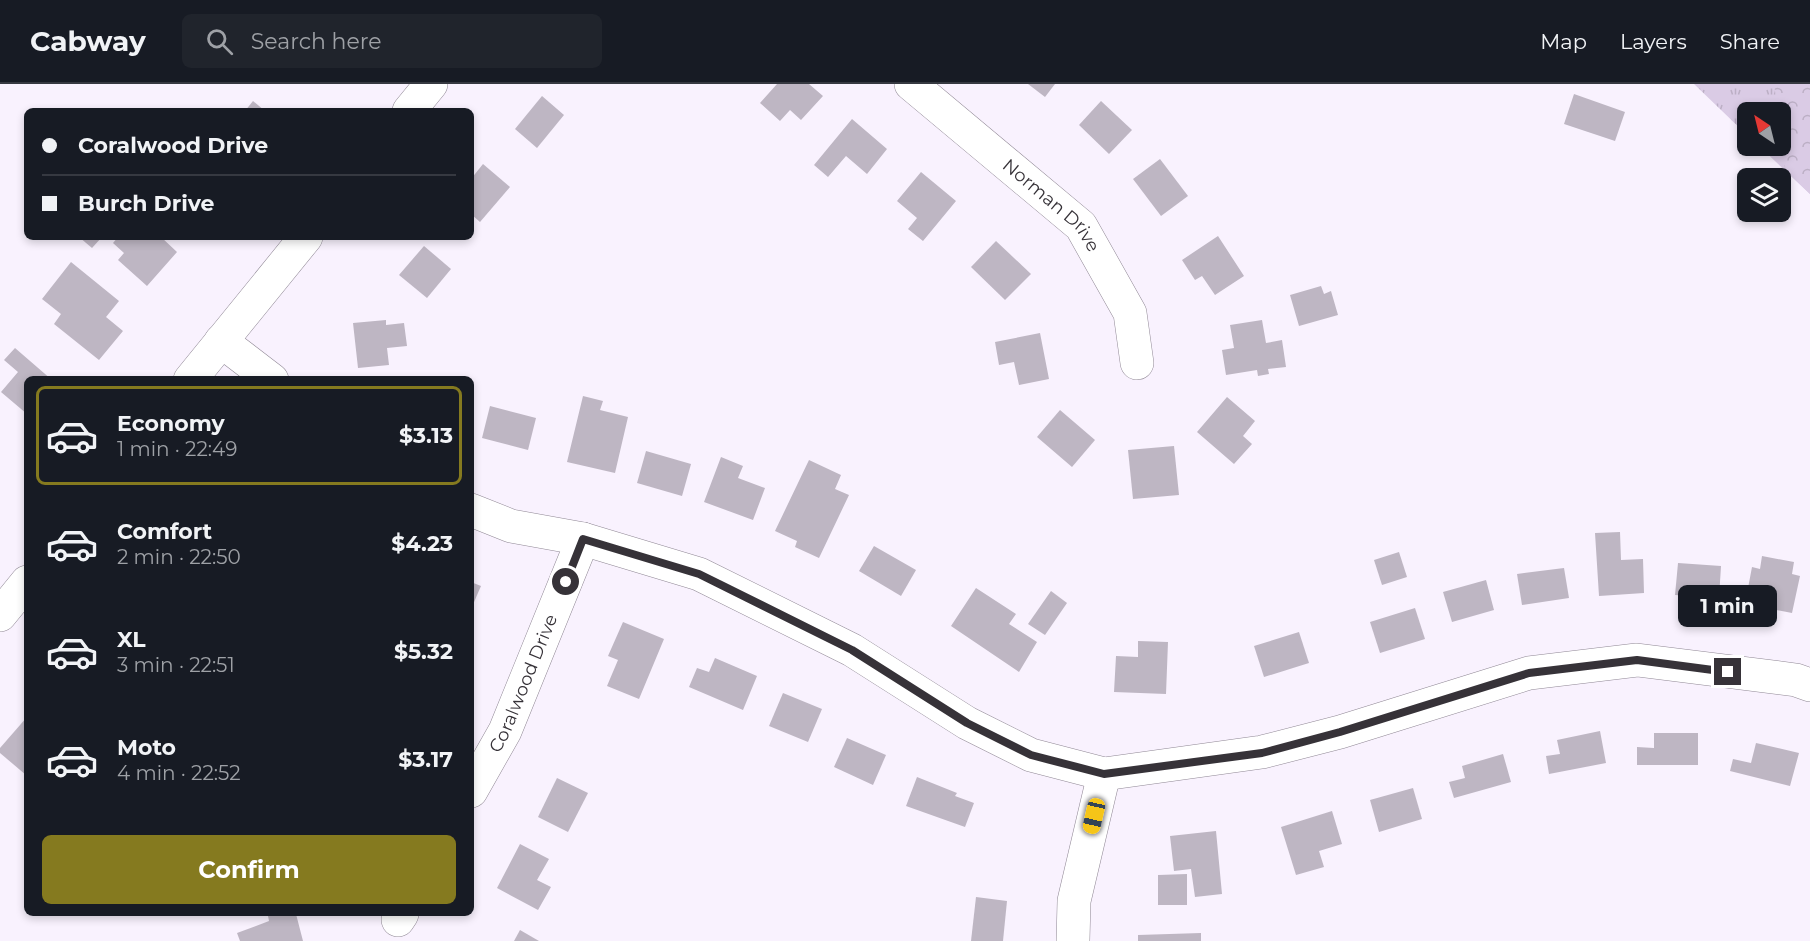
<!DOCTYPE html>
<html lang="en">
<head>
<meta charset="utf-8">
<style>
	body { margin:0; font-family:Montserrat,sans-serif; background:#20242c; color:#f1f3f6; height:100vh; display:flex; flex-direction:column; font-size:22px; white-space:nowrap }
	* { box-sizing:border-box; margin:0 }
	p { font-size:20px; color:#9ea1a6 }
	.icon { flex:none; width:33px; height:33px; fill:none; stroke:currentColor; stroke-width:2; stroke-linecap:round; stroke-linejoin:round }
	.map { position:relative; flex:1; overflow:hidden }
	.drawer { position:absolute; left:24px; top:292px; width:450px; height:540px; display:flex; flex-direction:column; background:#171b24; border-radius:9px; box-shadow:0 3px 9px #0003 }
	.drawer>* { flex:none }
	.guide { position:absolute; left:24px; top:24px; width:450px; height:132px; border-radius:9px; box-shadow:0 3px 9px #0003; display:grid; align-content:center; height:132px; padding:0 18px; background:#171b24 }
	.needle { width:39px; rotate:325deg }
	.fabs { position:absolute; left:1737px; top:18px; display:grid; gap:12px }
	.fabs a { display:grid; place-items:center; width:54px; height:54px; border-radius:9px; background:#171b24; box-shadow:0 3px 9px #0003; font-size:30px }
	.end { position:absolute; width:27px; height:27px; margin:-14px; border:8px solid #363238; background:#fff; box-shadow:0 0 0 3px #fff }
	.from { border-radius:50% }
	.bubble { position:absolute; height:42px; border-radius:9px; background:#171b24; box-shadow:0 3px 9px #0003; font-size:20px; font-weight:700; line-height:42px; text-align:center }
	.car { position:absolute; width:18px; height:36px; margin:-18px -9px; border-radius:8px; box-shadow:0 0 4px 2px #0007; background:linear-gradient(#f5c518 24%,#345 0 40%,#f5c518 0 76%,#345 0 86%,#f5c518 0) }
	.guide b { display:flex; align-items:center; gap:21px; height:57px; font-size:22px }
	.guide b+b { border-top:2px solid #363941 }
	.guide i { width:15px; height:15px; background:#f1f3f6 }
	ul { padding:10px 0 0; list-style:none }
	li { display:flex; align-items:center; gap:18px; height:99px; margin:0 12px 9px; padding:0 6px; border:3px solid transparent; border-radius:9px }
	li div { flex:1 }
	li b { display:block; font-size:22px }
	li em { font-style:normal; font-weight:700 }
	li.current { border-color:#857a1f }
	li>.icon { width:54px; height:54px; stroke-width:1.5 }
	.cta { display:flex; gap:12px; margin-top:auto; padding:12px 18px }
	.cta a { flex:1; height:69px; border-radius:9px; background:#857a1f; color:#fff; font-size:24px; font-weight:700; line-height:69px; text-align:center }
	header { display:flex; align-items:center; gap:36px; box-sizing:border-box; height:84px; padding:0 30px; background:#171b24; border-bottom:2px solid #363941 }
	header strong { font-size:28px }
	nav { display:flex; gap:33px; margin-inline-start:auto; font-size:21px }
	.search { width:420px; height:54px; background:#20242c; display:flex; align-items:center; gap:15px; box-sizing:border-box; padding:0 21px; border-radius:9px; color:#9ea1a6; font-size:22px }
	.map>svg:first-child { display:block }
	.grass { fill:url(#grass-tufts) }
	.forest { fill:url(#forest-crowns) }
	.building { fill:#beb6c3 }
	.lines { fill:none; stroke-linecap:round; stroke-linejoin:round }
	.minor-casing { stroke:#908895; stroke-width:34 }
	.minor { stroke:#fff; stroke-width:33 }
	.route { stroke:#363238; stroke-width:8 }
	.labels { text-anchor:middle; stroke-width:6; stroke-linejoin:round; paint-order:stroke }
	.street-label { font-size:18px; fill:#363238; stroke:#f9f2fe }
</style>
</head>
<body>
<header>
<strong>Cabway</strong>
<div class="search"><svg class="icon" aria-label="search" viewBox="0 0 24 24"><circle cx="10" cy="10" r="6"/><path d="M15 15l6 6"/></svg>Search here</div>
<nav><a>Map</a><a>Layers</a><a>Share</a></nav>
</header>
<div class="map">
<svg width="1810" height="857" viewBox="0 0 1810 857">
	<defs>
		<pattern id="grass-tufts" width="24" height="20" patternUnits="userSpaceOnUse" patternTransform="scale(1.5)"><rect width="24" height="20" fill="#dacbe5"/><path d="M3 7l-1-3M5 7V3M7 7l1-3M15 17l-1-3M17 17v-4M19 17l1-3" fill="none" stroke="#bcafc5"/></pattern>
		<pattern id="forest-crowns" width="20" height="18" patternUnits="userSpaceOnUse" patternTransform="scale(1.5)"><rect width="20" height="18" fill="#dacbe5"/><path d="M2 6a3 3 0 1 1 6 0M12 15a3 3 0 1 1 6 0" fill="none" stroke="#bcafc5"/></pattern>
	</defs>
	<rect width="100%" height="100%" fill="#f9f2fe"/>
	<!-- grass -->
	<polygon class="grass" points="1694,0 1810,0 1810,110 1759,62 1780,62 1780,28 1748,28 1747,51"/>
	<!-- forest -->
	<polygon class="forest" points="1774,0 1810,0 1810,110 1785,86 1781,53 1780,28 1778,28"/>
	<!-- building -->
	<g class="building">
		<polygon points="777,0 809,0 823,12 801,36 790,26 780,37 760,19"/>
		<polygon points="1028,0 1055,0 1045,13"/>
		<polygon points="1574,10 1625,28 1615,57 1564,40"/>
		<polygon points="542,12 564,31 537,64 515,45"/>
		<polygon points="253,17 265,27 245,27"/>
		<polygon points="1101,17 1132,46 1109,70 1079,41"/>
		<polygon points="852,35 887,65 867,90 846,72 828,93 814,81"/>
		<polygon points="1160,75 1188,112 1161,132 1133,95"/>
		<polygon points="483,80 510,103 480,138 471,130 471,95"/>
		<polygon points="921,88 956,117 923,157 908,145 917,134 897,117"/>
		<polygon points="1218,152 1244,192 1215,211 1202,192 1195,196 1182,176"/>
		<polygon points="79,153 102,153 92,164"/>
		<polygon points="118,153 161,153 177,168 147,202 118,176 124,169 113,159"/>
		<polygon points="996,157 1031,190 1005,216 971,183"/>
		<polygon points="424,162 451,185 427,214 399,191"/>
		<polygon points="71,178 119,217 106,233 123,247 99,276 54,240 61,230 42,215"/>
		<polygon points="1321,202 1324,210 1331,207 1338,231 1299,242 1290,211"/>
		<polygon points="386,236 386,241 404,239 407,262 387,264 389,281 358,284 353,239"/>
		<polygon points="1262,236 1266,259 1282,256 1286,283 1268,285 1269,290 1258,292 1257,286 1226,291 1222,266 1234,264 1230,241"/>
		<polygon points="1040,249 1049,295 1019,301 1014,278 999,281 995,258"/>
		<polygon points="15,264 52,296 27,296 27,330 1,308 18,288 4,276"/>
		<polygon points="583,312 603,317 600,326 628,333 615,389 567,378"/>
		<polygon points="1227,313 1255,337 1243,352 1252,360 1234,380 1197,348"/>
		<polygon points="490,322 536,334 528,366 482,354"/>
		<polygon points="1060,326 1095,356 1072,383 1037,353"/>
		<polygon points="1174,362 1179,411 1133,415 1128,366"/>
		<polygon points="646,367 691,380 682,412 637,399"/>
		<polygon points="721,373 743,382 738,394 765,404 753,436 704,418"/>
		<polygon points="809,376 841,391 835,405 849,411 819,474 795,463 797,457 775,447"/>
		<polygon points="1620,448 1621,476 1643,475 1644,509 1599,512 1595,449"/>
		<polygon points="874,462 916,486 901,512 859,487"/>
		<polygon points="1399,468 1407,493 1382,501 1374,476"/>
		<polygon points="1762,472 1794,478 1792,490 1800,492 1792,529 1745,520 1752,483 1760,485"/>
		<polygon points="1678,479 1721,482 1719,514 1675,511"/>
		<polygon points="1564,484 1569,514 1522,521 1517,490"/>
		<polygon points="1486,496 1494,526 1452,538 1443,508"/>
		<polygon points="471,498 481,502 471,525"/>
		<polygon points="976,504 1016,530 1009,540 1037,558 1019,588 951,542"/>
		<polygon points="1051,507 1067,519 1045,551 1028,540"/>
		<polygon points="1415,524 1425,555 1380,569 1370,538"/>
		<polygon points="623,538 664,555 639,615 607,602 618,576 608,572"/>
		<polygon points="1299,548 1309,579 1264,593 1254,562"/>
		<polygon points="1138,557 1168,558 1166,610 1114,608 1116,572 1138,573"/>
		<polygon points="715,574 757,592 743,626 689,603 697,584 709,588"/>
		<polygon points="783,609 822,625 808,658 769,642"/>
		<polygon points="27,633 27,690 26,691 0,669 0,664"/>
		<polygon points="1600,647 1606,679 1549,690 1546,672 1560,670 1557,656"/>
		<polygon points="1654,649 1698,649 1698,681 1637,681 1637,663 1654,664"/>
		<polygon points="847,654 886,671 873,701 834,683"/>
		<polygon points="1756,659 1799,669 1790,702 1730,687 1733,675 1751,679"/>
		<polygon points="1503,670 1511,698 1454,714 1449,698 1465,694 1462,682"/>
		<polygon points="917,693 957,709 955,712 974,719 965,743 906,722"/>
		<polygon points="557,694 588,709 568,748 538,733"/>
		<polygon points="1413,704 1422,735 1379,748 1370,716"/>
		<polygon points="1332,727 1342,760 1319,767 1324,783 1296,791 1281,743"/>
		<polygon points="1216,747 1222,810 1195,813 1191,785 1174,787 1170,752"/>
		<polygon points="520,760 549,775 537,796 551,803 538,826 497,804"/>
		<polygon points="1187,790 1187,821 1158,821 1158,791"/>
		<polygon points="976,813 1007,817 1003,857 971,857"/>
		<polygon points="279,830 296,830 303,857 240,857 237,849 269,837 268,832"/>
		<polygon points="520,846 539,857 514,857"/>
		<polygon points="1201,849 1201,857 1138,857 1138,851"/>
	</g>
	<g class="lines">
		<!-- minor casing -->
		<g class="minor-casing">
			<g id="minor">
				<path id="s1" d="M911,0L1081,142L1130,229L1137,279"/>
				<polyline points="409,27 431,0"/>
				<polyline points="221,257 272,296"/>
				<polyline points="190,296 306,153"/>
				<polyline points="471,426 511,442 583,455 699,490 852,566 967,639 1031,671 1104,690 1262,668 1340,648 1529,589 1637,576 1796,596 1810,601"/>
				<polyline points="0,531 27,498"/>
				<path id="s2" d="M471,707L505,647L583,455"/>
				<polyline points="398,836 402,830"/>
				<polyline points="1073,857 1074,817 1104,690"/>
			</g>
		</g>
		<!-- minor -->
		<use href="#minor" class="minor"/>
	</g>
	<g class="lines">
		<!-- route -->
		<polyline class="route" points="566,498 583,455 699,490 852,566 967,639 1031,671 1104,690 1262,669 1340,648 1529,589 1637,576 1728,588"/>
	</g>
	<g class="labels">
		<!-- street labels -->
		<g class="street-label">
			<text dy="6" stroke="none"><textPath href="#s1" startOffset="186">Norman Drive</textPath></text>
			<text dy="6" stroke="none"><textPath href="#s2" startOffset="120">Coralwood Drive</textPath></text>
		</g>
	</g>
</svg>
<div class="fabs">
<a><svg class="needle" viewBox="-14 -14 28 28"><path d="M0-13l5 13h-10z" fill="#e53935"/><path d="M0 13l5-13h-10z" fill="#9ea1a6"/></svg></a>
<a><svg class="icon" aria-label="layers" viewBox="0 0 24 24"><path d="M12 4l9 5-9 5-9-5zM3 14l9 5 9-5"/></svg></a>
</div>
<i class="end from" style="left:566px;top:498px"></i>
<i class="end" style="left:1728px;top:588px"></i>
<div class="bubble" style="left:1678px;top:501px;width:99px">1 min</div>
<i class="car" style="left:1094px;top:732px;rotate:193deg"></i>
<div class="guide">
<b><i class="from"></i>Coralwood Drive</b>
<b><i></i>Burch Drive</b>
</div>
<section class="drawer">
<ul>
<li class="current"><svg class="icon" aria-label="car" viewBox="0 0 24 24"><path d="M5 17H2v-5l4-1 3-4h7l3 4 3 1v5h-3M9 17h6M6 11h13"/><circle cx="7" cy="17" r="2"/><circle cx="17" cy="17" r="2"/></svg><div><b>Economy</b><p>1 min · 22:49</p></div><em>$3.13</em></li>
<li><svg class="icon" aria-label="car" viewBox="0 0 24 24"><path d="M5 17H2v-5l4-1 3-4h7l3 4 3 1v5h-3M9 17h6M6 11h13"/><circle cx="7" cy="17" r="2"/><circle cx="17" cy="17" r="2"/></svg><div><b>Comfort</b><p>2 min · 22:50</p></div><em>$4.23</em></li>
<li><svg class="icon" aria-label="car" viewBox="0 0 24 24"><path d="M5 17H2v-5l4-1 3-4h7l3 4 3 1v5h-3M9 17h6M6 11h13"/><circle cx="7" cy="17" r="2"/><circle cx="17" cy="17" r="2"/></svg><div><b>XL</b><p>3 min · 22:51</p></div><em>$5.32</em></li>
<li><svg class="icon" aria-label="car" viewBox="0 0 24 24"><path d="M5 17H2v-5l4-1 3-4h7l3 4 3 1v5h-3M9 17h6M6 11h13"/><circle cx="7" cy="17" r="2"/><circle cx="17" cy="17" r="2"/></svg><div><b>Moto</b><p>4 min · 22:52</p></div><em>$3.17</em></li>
</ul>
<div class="cta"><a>Confirm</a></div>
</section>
</div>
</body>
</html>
